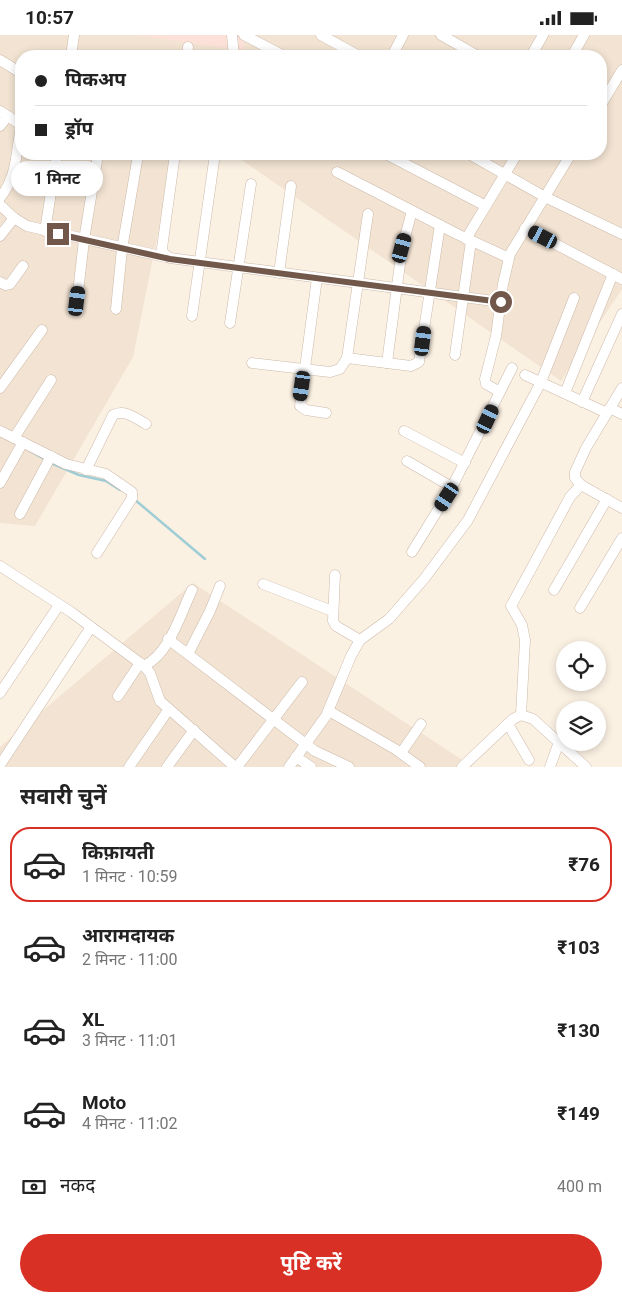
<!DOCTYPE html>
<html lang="hi">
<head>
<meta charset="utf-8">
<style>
	body { margin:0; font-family:Roboto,"Noto Sans Devanagari",sans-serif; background:#f6f6f6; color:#222; height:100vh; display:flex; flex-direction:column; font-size:19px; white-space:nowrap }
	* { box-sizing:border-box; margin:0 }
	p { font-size:16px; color:#767676 }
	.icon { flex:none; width:28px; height:28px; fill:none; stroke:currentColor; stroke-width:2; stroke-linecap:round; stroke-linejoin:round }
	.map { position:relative; height:732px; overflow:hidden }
	.sheet { display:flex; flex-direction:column; background:#fff; flex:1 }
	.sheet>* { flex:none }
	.hud { position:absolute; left:15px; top:15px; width:592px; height:110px; border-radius:20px; box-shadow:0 2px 8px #0003; display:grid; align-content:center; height:110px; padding:0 20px; background:#fff }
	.tools { position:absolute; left:556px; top:606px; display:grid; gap:10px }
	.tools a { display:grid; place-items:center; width:50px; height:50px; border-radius:50%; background:#fff; box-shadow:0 2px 8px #0003; font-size:25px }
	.end { position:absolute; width:22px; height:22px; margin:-11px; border:6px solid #72584a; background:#fff; box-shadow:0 0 0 2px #fff }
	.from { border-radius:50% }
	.bubble { position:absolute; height:35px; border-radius:18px; background:#fff; box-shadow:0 2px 8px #0003; font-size:16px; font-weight:700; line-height:35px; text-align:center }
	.car { position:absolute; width:15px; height:30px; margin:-15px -8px; border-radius:6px; box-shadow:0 0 4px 1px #0007; background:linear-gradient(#222 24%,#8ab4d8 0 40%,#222 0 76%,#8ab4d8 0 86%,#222 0) }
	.hud b { display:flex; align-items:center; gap:18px; height:48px; font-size:19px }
	.hud b+b { border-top:1px solid #e0e0e0 }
	.hud i { width:12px; height:12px; background:#222 }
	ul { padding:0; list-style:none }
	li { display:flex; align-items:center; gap:15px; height:75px; margin:0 10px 8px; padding:0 10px; border:2px solid transparent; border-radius:20px }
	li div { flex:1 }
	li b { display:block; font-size:19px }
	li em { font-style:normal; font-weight:700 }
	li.active { border-color:#d93025 }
	li>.icon { width:45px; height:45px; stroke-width:1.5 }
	h2 { padding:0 20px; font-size:22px; line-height:60px }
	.pay { display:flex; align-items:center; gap:12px; height:55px; padding:0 20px; font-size:19px }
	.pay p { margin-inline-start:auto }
	.cta { display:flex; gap:10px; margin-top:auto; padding:10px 20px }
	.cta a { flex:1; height:58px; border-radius:30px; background:#d93025; color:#fff; font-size:20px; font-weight:700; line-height:58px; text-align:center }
	.status { display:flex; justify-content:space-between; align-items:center; height:35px; padding:0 25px; background:#fff; direction:ltr }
	.status svg { height:14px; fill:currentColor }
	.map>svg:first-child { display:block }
	.residential { fill:#f2e3d2 }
	.commercial { fill:#fbe1d7 }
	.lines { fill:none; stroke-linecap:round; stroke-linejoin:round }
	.stream { stroke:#9fcdd5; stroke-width:2.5 }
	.minor-casing { stroke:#ccb9aa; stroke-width:11 }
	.minor { stroke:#fff; stroke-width:10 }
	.route { stroke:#72584a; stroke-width:6 }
</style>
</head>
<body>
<div class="status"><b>10:57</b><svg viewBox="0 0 49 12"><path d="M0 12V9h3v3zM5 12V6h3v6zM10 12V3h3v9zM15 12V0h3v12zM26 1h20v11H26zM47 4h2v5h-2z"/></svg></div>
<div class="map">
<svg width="622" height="732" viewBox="0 0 622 732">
	<rect width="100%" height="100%" fill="#fbf1e3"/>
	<!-- residential -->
	<g class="residential">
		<polygon points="0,0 622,0 622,254 561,346 233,119 601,119 601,21 21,21 21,119 174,119 133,322 35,491 0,488"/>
		<polygon points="193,548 473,732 0,732 0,712"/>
	</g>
	<!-- commercial -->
	<polygon class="commercial" points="135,0 242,0 245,16"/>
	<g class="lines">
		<!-- stream -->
		<g class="stream">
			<polyline points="30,416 46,425"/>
			<polyline points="51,428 79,440 106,446 120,455"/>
			<polyline points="134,464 205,524"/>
		</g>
		<!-- minor casing -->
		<g class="minor-casing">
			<g id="minor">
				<polyline points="232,0 234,21"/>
				<polyline points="244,0 284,21"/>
				<polyline points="321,0 359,21"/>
				<polyline points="441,0 478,21"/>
				<polyline points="71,21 74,0"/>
				<polyline points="187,21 188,12"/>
				<polyline points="392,21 403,0"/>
				<polyline points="531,21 543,0"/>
				<polyline points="572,21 584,0"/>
				<polyline points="0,25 21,38"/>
				<polyline points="601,70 622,35"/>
				<polyline points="0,76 21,90"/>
				<polyline points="0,91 8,81"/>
				<polyline points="175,119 162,213 163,218 170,223 501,267"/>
				<polyline points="386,119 486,171"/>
				<polyline points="469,119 545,162 622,199"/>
				<polyline points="337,137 457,199 509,223"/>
				<path d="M0,163C18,140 15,120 21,93"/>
				<polyline points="0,170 14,183 27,191 165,222"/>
				<polyline points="525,193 622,244"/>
				<polyline points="45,196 57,119"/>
				<polyline points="0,201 14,183"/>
				<polyline points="466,204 517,119"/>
				<polyline points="279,238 291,151"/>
				<polyline points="317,243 300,371 306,375 326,378"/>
				<polyline points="0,247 5,250 10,249 23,231"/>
				<polyline points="77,266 84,205 98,119"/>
				<polyline points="116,274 122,214 137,126"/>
				<polyline points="192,281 215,119"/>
				<polyline points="230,288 251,149"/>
				<polyline points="455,320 471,206"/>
				<polyline points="347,323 411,331 419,327 440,190"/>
				<polyline points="252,328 330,337 340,334 347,323 368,179"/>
				<polyline points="387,328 402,213 412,176"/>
				<polyline points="525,340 607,378"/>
				<polyline points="0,353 42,295"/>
				<polyline points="622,353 586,413 575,437 575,443 581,450 622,473"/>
				<polyline points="500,357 486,349 485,344 496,301 503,249 510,219 571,119"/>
				<polyline points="565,358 613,239"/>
				<polyline points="582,367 622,279"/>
				<polyline points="610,373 622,379"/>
				<polyline points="0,396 66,429 106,439 132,457 132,463 97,518"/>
				<polyline points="404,396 465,428"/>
				<polyline points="14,403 51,345"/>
				<polyline points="407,426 452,452"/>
				<path d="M86,435L113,380C125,374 135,383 146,389"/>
				<polyline points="0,448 23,407"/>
				<polyline points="20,479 51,421"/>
				<polyline points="412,517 452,452 512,333"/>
				<polyline points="0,531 71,577 144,631 150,638 160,666 235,732"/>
				<polyline points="335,540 333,586 336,591 360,605"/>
				<polyline points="263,549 332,576"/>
				<polyline points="554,555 607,464"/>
				<polyline points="580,573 622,503"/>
				<polyline points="168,604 315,716 349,732"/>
				<polyline points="188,619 210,576 220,551"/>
				<path d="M144,631C170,618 180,580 192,555"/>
				<polyline points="0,658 59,570"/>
				<polyline points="118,661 140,628"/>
				<polyline points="329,676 395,714 420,732"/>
				<polyline points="521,680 525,605 522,590 511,571 570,462 581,450"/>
				<polyline points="508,689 529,725"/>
				<polyline points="401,718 421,689"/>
				<polyline points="296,722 311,732"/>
				<polyline points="0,730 91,592"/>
				<polyline points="129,732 169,674"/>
				<polyline points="167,732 194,695"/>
				<polyline points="237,732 302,647"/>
				<polyline points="289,732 326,681 351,621 360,605 389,584 424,544 468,485 541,347 574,263"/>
				<polyline points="462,732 513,684 521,680 533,684 586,732"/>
				<polyline points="550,732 559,707"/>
			</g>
		</g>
		<!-- minor -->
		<use href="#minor" class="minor"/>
	</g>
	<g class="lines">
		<!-- route -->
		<polyline class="route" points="58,199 170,224 501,267"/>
	</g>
</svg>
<div class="tools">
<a><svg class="icon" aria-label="locate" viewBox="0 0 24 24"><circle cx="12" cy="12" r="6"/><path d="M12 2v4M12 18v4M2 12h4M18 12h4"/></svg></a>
<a><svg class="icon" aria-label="layers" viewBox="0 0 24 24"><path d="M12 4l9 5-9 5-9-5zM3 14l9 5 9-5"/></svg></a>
</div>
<i class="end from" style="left:501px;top:267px"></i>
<i class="end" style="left:58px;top:199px"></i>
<div class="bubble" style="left:11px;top:126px;width:92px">1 मिनट</div>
<i class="car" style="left:543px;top:202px;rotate:297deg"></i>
<i class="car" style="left:402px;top:213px;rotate:15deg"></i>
<i class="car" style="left:77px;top:266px;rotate:7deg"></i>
<i class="car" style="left:423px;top:306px;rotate:7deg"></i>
<i class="car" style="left:302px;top:351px;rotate:188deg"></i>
<i class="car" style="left:488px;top:384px;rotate:25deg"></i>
<i class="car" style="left:447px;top:462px;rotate:213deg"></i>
<div class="hud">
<b><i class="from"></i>पिकअप</b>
<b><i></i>ड्रॉप</b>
</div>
</div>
<section class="sheet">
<h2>सवारी चुनें</h2>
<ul>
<li class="active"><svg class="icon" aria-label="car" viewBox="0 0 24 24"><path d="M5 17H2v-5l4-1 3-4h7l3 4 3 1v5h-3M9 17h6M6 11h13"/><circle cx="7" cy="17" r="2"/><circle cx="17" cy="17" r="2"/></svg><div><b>किफ़ायती</b><p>1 मिनट · 10:59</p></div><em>₹76</em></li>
<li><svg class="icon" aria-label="car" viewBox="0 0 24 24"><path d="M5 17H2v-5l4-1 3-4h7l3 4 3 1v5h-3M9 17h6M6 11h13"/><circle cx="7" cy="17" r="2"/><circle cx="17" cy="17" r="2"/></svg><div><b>आरामदायक</b><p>2 मिनट · 11:00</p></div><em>₹103</em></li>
<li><svg class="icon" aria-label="car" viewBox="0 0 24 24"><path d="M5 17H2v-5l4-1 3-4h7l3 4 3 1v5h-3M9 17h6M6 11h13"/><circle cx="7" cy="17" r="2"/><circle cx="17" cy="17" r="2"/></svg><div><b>XL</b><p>3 मिनट · 11:01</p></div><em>₹130</em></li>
<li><svg class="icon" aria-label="car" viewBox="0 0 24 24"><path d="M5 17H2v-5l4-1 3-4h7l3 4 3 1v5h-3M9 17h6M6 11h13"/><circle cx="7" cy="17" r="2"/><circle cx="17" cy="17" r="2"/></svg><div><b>Moto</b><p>4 मिनट · 11:02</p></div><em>₹149</em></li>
</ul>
<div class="pay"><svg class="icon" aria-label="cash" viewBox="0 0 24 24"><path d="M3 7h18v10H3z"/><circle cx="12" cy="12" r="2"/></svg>नकद<p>400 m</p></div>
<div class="cta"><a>पुष्टि करें</a></div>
</section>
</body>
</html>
